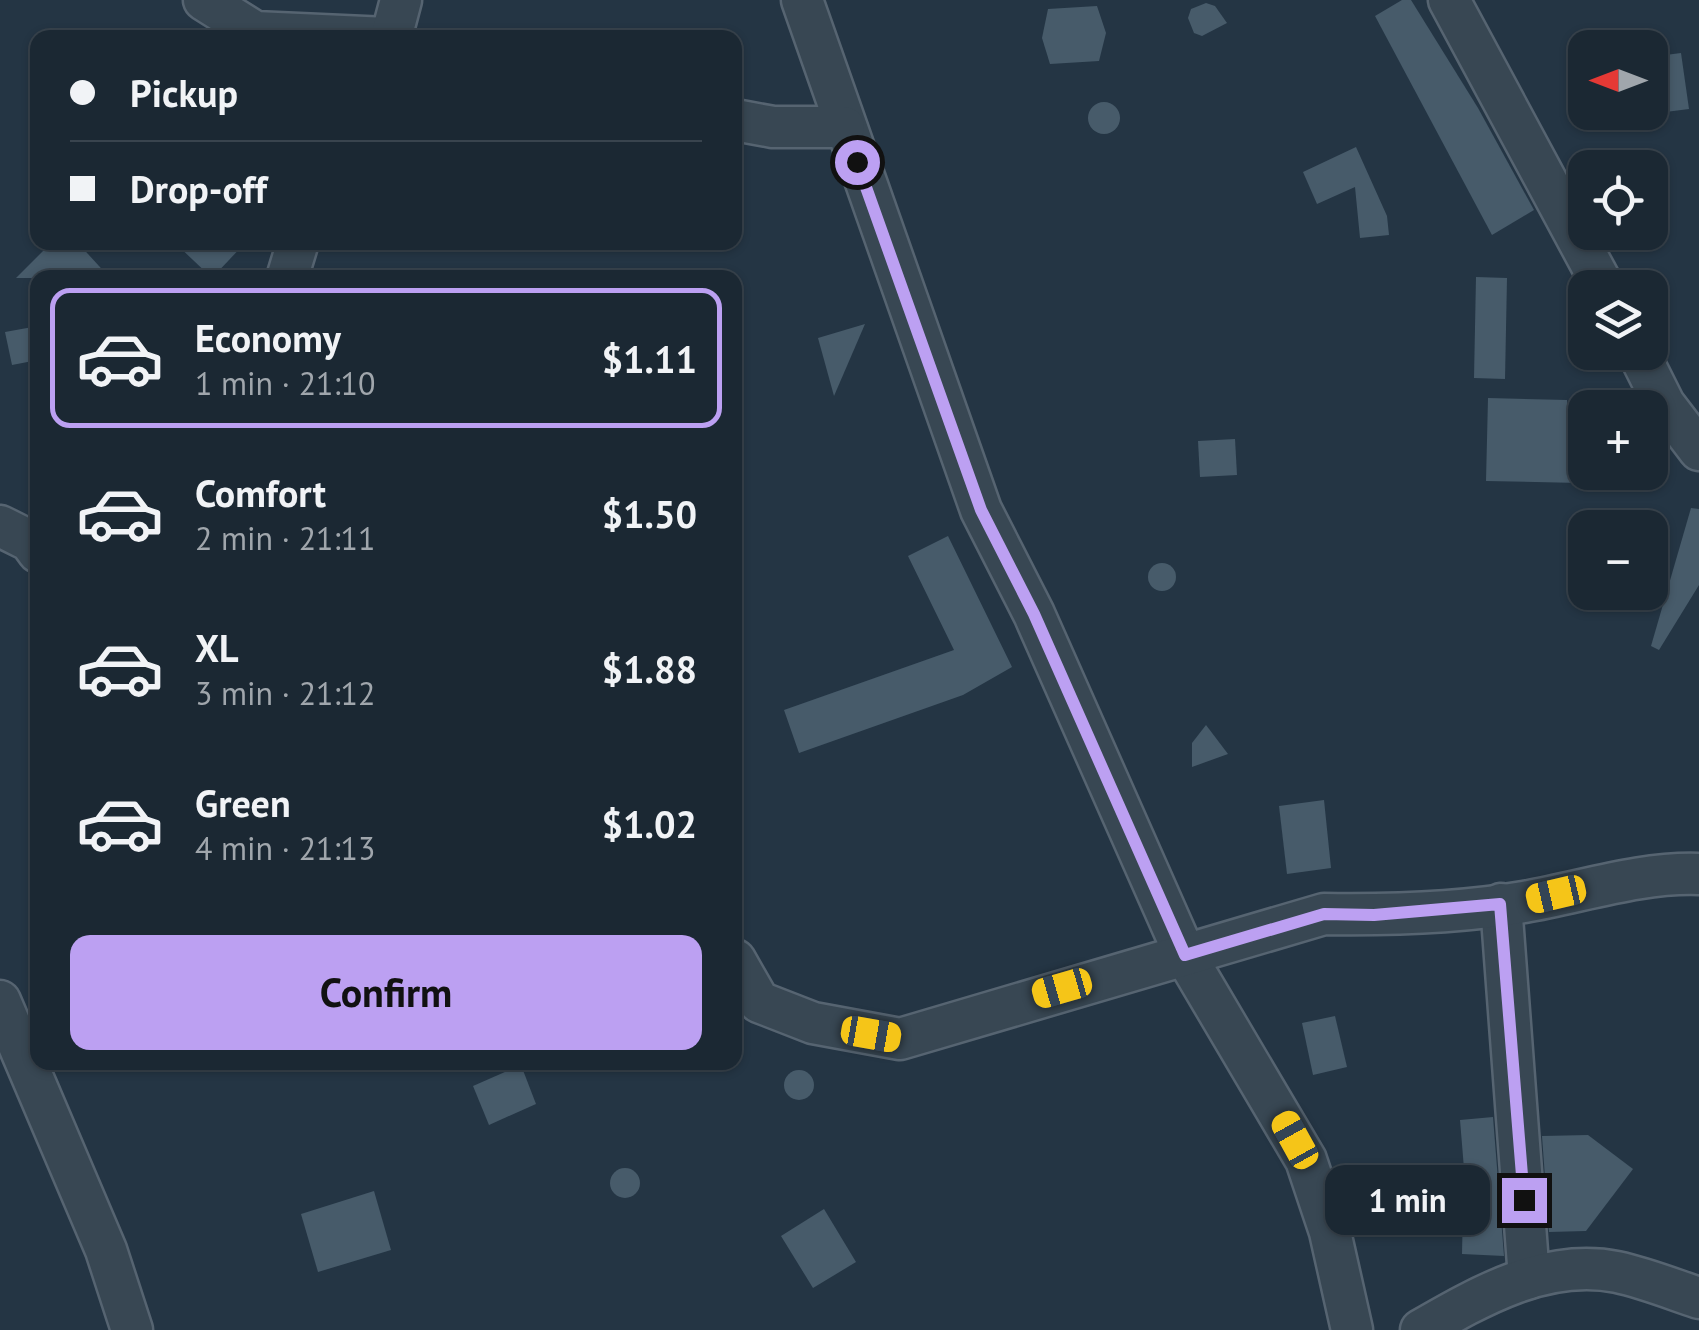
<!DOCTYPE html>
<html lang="en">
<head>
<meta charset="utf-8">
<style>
	body { margin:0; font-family:"PT Sans",sans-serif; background:#24303b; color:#f1f3f6; height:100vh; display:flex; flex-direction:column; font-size:38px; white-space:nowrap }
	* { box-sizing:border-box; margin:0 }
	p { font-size:32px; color:#a0a6ac }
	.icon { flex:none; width:55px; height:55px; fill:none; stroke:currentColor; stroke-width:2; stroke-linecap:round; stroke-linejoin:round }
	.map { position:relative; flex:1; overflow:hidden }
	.side { position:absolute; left:30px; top:270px; width:712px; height:800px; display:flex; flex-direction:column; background:#1b2833; border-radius:20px; box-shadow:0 2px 8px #0004,0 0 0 2px #39444e }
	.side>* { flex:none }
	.hud { position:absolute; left:30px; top:30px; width:712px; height:220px; border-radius:20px; box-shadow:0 2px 8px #0004,0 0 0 2px #39444e; display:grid; align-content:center; height:220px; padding:0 40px; background:#1b2833 }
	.needle { width:65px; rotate:270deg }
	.tools { position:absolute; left:1568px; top:30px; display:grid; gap:20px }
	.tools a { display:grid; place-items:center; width:100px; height:100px; border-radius:20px; background:#1b2833; box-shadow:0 2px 8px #0004,0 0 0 2px #39444e; font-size:50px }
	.end { position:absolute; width:45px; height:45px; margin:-22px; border:12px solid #bca0f2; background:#111; box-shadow:0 0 0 5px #111 }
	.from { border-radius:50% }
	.bubble { position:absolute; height:70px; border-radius:20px; background:#1b2833; box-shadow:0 2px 8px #0004,0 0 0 2px #39444e; font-size:32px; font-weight:800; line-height:70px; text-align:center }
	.car { position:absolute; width:30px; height:60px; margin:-30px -15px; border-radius:12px; box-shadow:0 0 8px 2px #0007; background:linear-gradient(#f5c518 24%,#345 0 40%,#f5c518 0 76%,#345 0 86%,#f5c518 0) }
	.hud b { display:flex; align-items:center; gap:35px; height:95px; font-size:38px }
	.hud b+b { border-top:2px solid #39444e }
	.hud i { width:25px; height:25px; background:#f1f3f6 }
	ul { padding:18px 0 0; list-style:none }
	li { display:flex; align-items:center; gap:30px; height:140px; margin:0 20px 15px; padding:0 20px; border:5px solid transparent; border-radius:20px }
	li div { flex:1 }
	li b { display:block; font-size:38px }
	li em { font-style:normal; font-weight:800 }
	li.active { border-color:#bca0f2 }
	li>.icon { width:90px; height:90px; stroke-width:1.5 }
	.action { display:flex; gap:20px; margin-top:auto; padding:20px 40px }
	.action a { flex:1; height:115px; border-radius:20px; background:#bca0f2; color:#111; font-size:40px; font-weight:800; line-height:115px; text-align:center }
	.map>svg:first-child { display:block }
	.building { fill:#475b6a }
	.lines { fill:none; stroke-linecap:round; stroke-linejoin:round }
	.street-casing { stroke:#566471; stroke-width:45 }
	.street { stroke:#384753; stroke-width:40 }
	.route { stroke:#bca0f2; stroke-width:12 }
</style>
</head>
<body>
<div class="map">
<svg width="1699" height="1330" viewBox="0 0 1699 1330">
	<rect width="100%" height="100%" fill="#243544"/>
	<!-- building -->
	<g class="building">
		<polygon points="1402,0 1411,0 1478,108 1534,210 1492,235 1375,16"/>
		<polygon points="1206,3 1215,6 1227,23 1202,36 1194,33 1188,18 1191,9"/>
		<polygon points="1097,6 1106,33 1099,61 1050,64 1042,38 1048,9"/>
		<polygon points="1681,53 1689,109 1650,114 1650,57"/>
		<circle cx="1104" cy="118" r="16"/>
		<polygon points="1356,147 1387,216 1389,235 1360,238 1355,187 1317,204 1303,172"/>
		<polygon points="52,242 77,242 110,278 16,278"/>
		<polygon points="174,242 246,242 212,278"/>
		<polygon points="1476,277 1507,278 1505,379 1474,378"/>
		<polygon points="865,324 834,396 818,338"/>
		<polygon points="38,326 38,360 12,365 5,332"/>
		<polygon points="1488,398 1567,400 1567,419 1581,420 1580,483 1486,481"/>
		<polygon points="1235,439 1237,475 1200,477 1198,441"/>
		<polygon points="1691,508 1699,509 1699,585 1659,650 1651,646"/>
		<polygon points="948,536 1012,667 963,695 799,753 784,710 954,650 908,556"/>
		<circle cx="1162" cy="577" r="14"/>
		<polygon points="1206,725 1228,754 1192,767 1192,743"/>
		<polygon points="1324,800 1331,868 1287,874 1279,806"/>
		<polygon points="1335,1016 1347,1067 1313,1075 1302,1023"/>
		<polygon points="521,1065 536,1104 489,1125 473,1086"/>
		<circle cx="799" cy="1085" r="15"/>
		<polygon points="1493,1117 1504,1256 1462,1254 1463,1205 1467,1205 1460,1120"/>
		<polygon points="1588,1135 1633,1169 1586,1231 1549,1232 1542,1136"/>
		<circle cx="625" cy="1183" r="15"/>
		<polygon points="374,1191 391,1250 318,1272 301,1214"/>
		<polygon points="824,1209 856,1262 813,1288 781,1236"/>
	</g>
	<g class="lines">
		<!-- street casing -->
		<g class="street-casing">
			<g id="street">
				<polyline points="204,0 255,32 387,38"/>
				<polyline points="802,0 981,510 1034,614 1185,955 1306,1160 1330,1232 1352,1330"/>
				<polyline points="1449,0 1604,288"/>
				<polyline points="391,38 401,0"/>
				<polyline points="735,120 773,127 844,127"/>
				<polyline points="287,278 298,242"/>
				<polyline points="1638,352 1664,404 1699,450"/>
				<polyline points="0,526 30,541 38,552"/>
				<polyline points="1501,904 1529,1278"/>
				<path d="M735,960L759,1002L813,1023L900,1039L1324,914C1389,915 1459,913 1524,902C1582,892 1639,872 1699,874"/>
				<polyline points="0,1001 106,1250 132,1330"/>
				<path d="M1421,1330C1480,1296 1546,1258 1617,1272C1645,1278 1672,1289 1699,1298"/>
			</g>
		</g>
		<!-- street -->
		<use href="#street" class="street"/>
	</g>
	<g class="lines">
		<!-- route -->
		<polyline class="route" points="857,162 981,510 1034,614 1185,955 1324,914 1374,915 1500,904 1524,1200"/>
	</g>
</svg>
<div class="tools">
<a><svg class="needle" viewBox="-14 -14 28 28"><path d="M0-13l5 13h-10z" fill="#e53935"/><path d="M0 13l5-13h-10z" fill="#a0a6ac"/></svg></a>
<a><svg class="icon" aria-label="locate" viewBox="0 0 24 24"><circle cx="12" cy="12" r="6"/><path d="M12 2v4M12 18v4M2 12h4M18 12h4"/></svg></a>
<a><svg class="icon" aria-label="layers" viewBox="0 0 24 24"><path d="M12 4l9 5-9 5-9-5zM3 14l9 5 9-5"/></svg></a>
<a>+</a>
<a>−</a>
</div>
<i class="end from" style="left:857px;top:162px"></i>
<i class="end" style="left:1524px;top:1200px"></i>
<div class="bubble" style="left:1325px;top:1165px;width:165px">1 min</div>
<i class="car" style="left:1556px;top:894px;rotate:257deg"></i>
<i class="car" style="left:1062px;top:988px;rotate:254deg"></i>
<i class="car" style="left:871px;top:1034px;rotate:100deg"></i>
<i class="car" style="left:1295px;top:1140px;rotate:331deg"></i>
<div class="hud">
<b><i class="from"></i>Pickup</b>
<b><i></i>Drop-off</b>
</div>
<section class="side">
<ul>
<li class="active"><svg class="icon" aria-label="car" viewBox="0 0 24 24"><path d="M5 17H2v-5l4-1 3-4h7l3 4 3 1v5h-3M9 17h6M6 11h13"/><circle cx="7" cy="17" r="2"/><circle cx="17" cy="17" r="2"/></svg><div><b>Economy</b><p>1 min · 21:10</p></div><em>$1.11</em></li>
<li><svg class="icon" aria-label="car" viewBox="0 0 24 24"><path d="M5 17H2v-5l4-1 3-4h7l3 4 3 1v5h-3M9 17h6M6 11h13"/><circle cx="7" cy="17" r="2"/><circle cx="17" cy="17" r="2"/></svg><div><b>Comfort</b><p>2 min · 21:11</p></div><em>$1.50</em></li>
<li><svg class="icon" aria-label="car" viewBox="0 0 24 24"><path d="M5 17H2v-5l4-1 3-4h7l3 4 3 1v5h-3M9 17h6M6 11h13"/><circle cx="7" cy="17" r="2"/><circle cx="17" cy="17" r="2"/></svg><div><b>XL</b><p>3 min · 21:12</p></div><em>$1.88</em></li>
<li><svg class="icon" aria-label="car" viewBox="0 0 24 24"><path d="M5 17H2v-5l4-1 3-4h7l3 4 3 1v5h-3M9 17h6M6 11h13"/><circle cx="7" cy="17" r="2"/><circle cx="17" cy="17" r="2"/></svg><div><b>Green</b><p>4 min · 21:13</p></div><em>$1.02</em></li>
</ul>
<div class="action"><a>Confirm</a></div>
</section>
</div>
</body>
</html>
